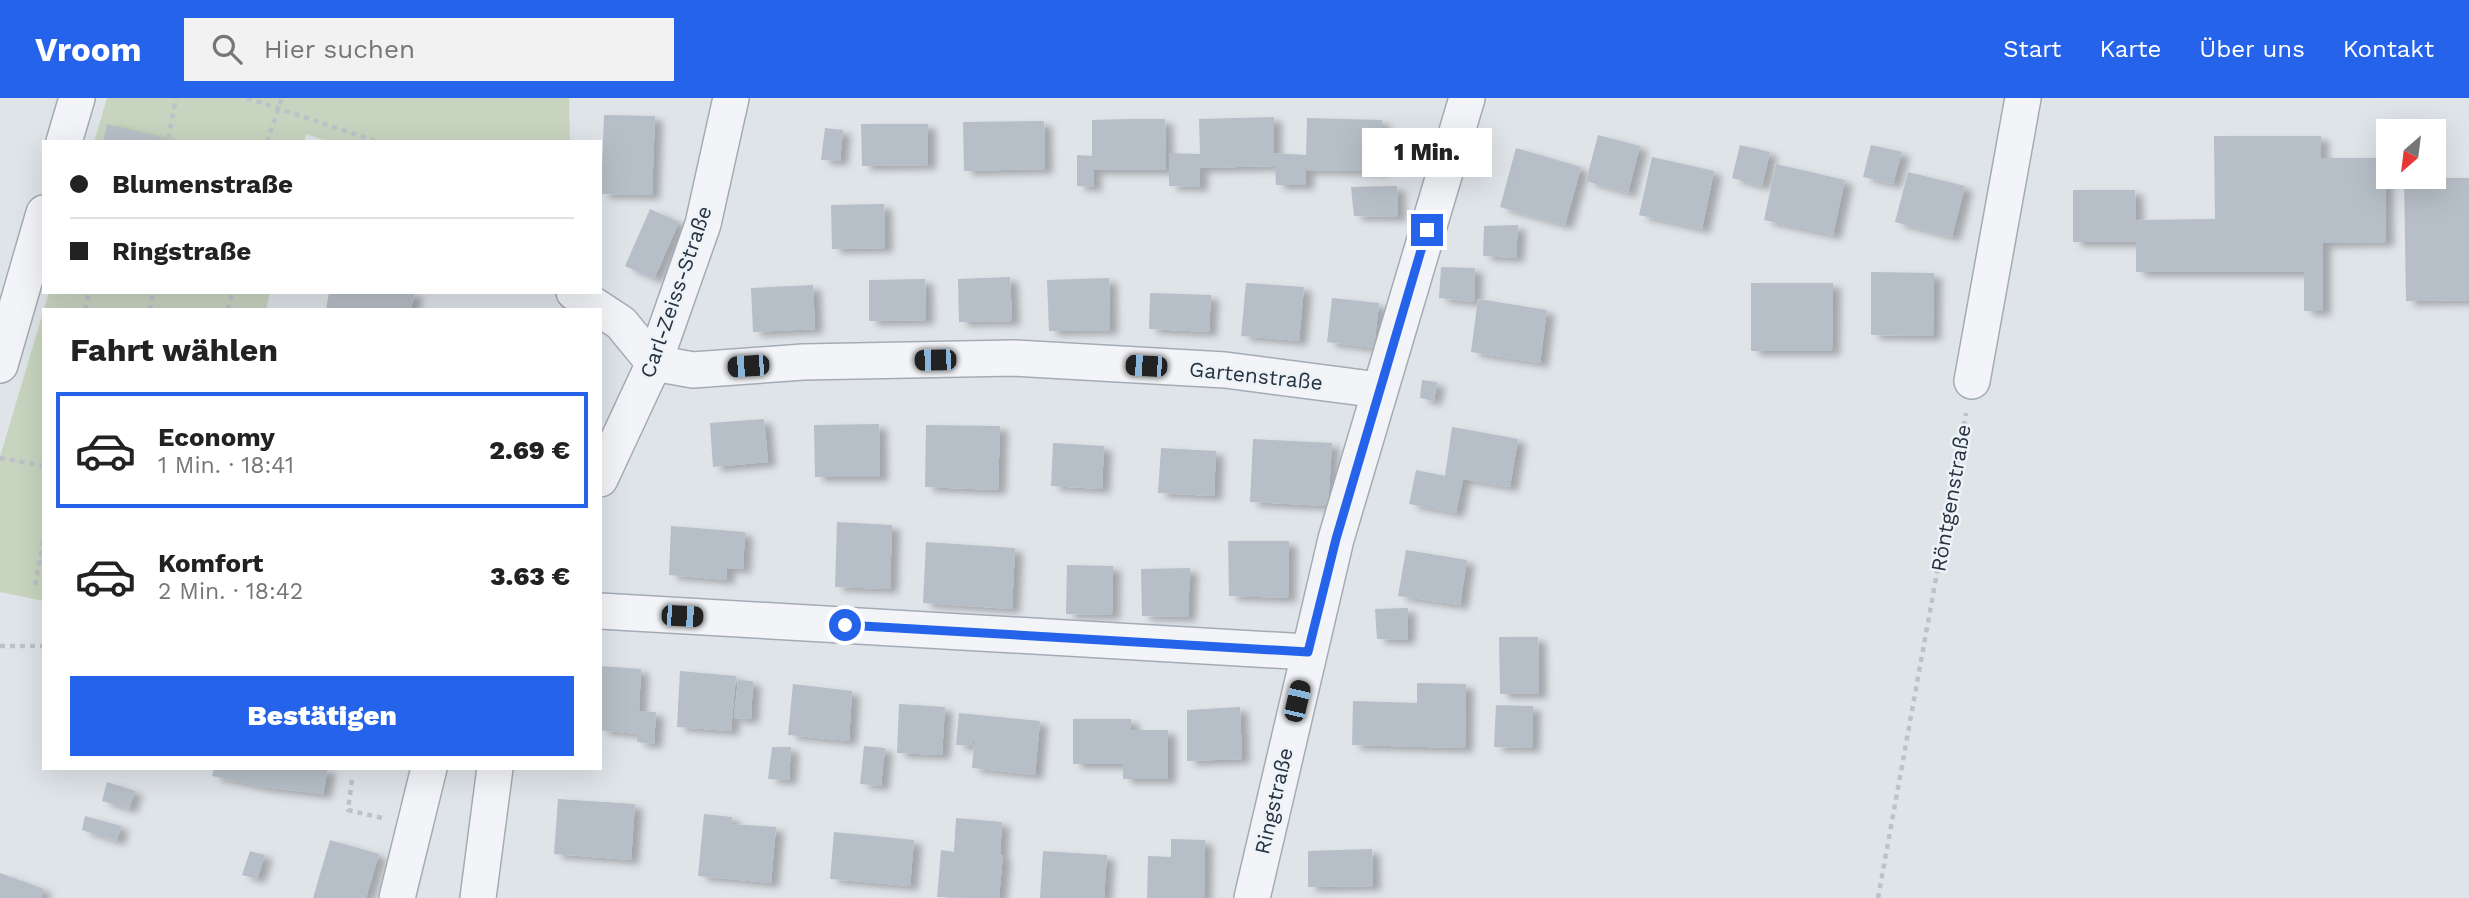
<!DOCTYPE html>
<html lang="de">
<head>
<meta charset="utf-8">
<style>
	body { margin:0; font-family:"Work Sans",sans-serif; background:#f2f2f2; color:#222; height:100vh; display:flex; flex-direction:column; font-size:26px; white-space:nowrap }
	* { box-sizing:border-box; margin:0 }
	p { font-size:23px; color:#767676 }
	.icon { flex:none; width:38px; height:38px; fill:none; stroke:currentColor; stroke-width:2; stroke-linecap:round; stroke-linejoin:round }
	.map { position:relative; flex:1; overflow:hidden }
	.side { position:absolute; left:42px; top:210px; width:560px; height:462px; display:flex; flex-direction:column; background:#fff; border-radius:0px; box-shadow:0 7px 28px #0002 }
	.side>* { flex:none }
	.top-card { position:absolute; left:42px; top:42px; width:560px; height:154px; border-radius:0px; box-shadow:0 7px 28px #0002; display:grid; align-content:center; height:154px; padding:0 28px; background:#fff }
	.needle { width:46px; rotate:208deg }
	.controls { position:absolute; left:2376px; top:21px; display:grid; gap:14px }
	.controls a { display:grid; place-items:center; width:70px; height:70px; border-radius:0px; background:#fff; box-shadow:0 7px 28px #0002; font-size:35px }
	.end { position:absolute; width:32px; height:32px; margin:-16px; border:9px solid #2563eb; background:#fff; box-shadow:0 0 0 4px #fff }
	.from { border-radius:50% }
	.bubble { position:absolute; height:49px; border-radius:0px; background:#fff; box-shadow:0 7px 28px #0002; font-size:23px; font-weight:800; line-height:49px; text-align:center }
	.car { position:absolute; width:21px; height:42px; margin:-21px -10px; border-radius:9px; box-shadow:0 0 5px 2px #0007; background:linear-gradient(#222 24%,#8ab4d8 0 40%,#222 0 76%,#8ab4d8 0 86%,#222 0) }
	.top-card b { display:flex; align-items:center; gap:24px; height:66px; font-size:26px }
	.top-card b+b { border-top:2px solid #e0e0e0 }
	.top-card i { width:18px; height:18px; background:#222 }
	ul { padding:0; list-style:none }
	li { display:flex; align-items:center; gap:21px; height:116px; margin:0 14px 10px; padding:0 14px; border:4px solid transparent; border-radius:0px }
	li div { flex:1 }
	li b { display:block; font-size:26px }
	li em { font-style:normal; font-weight:800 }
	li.active { border-color:#2563eb }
	li>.icon { width:63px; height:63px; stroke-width:1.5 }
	h2 { padding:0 28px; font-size:32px; line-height:84px }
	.primary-button { display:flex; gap:14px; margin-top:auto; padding:14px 28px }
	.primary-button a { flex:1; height:80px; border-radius:0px; background:#2563eb; color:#fff; font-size:28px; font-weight:800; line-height:80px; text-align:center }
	header { display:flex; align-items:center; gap:42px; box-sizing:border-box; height:98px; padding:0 35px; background:#2563eb; color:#fff }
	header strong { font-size:33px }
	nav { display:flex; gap:38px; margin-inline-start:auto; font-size:24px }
	.search { width:490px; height:63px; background:#f2f2f2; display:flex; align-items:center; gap:18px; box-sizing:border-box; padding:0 24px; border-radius:0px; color:#767676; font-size:26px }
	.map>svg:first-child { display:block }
	.green { fill:#c7d4bf }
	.building { fill:#b6bec7; filter:url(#shadow) }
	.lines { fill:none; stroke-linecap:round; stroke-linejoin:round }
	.street-casing { stroke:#a4abb4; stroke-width:38 }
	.path { stroke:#bdc2c8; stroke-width:4.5; stroke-dasharray:5 5; stroke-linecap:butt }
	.street { stroke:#f2f4f7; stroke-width:35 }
	.route { stroke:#2563eb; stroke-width:9 }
	.labels { text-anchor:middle; stroke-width:5; stroke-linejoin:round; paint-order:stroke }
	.street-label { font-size:21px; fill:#263342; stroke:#eef3f7 }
</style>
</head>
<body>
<header>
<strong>Vroom</strong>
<div class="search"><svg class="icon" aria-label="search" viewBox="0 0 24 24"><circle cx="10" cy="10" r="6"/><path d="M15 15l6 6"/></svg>Hier suchen</div>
<nav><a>Start</a><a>Karte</a><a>Über uns</a><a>Kontakt</a></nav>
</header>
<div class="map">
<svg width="2469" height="800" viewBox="0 0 2469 800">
	<defs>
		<filter id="shadow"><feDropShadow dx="8" dy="4.5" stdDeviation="3.5" flood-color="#0004"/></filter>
	</defs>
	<rect width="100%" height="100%" fill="#dfe4e9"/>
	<!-- green -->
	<g class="green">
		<polygon points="107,0 569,0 570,44 330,44 306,36 304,44 94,44"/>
		<polygon points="49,194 270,194 266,212 44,212 44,503 0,494 0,359"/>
	</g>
	<!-- building -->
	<g class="building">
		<polygon points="604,17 655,18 652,97 601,96"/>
		<polygon points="1274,19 1274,55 1306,57 1307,20 1382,22 1382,73 1306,72 1306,87 1276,87 1275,68 1200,70 1200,89 1169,88 1169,55 1200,56 1199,21"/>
		<polygon points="1129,21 1165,21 1166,72 1093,72 1094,89 1077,88 1077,57 1092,58 1092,22"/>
		<polygon points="1044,23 1045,71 964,73 963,24"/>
		<polygon points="107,26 163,40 162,44 103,44"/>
		<polygon points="861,26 928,26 928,67 862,68"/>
		<polygon points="825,30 843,32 840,63 821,62"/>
		<polygon points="1598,37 1640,48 1628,95 1586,83"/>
		<polygon points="2214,38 2321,38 2321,60 2385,60 2386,144 2323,145 2323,213 2304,213 2304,174 2136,174 2136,144 2073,144 2073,92 2135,92 2136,122 2215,121"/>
		<polygon points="1740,47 1770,54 1762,88 1732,80"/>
		<polygon points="1871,47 1902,54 1893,86 1863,79"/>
		<polygon points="1516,50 1581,69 1565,127 1500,109"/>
		<polygon points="1652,59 1714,73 1702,131 1639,117"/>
		<polygon points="1776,66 1845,82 1833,137 1764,122"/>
		<polygon points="1908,74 1965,88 1952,139 1895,124"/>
		<polygon points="2404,80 2469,80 2469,202 2406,203"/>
		<polygon points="1397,88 1398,119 1354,118 1351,89"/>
		<polygon points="884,106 885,150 832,151 831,107"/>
		<polygon points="650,111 679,124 654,181 625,168"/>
		<polygon points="1518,127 1516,160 1483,158 1484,128"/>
		<polygon points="1441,169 1475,170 1474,204 1439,200"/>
		<polygon points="1871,174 1934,175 1933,238 1871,237"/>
		<polygon points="1010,179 1012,223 959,224 958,181"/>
		<polygon points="1109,180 1110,232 1049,233 1047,182"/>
		<polygon points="925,181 926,222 869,223 869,182"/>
		<polygon points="1246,185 1304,189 1299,243 1241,238"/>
		<polygon points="1751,185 1833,185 1832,253 1751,253"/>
		<polygon points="813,187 815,231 753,234 751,190"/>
		<polygon points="329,194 415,194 411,212 326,212"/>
		<polygon points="1150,195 1211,197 1209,234 1149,231"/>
		<polygon points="1332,200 1379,205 1374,250 1327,244"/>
		<polygon points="1478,201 1547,212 1540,265 1471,254"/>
		<polygon points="1422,282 1437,284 1434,303 1420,300"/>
		<polygon points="764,321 768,364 713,369 710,325"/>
		<polygon points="879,326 880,379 815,379 814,327"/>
		<polygon points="926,327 1000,328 998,392 925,389"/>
		<polygon points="1452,329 1518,341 1510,389 1463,381 1456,415 1409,406 1416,372 1445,378"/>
		<polygon points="1253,341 1332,345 1328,408 1250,404"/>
		<polygon points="1053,345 1104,348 1102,391 1051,388"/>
		<polygon points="1161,350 1216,353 1214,398 1158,395"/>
		<polygon points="837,424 892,427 890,491 835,489"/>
		<polygon points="671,428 745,434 743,471 727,470 727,482 669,477"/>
		<polygon points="1228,443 1289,443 1288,500 1229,498"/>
		<polygon points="926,444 1015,450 1012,511 923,505"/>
		<polygon points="1406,452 1467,462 1460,507 1398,498"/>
		<polygon points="1067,467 1113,468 1112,517 1066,516"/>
		<polygon points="1190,470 1188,519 1142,518 1141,471"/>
		<polygon points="1408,510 1407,542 1377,541 1375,511"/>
		<polygon points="1499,539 1538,539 1539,596 1500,596"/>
		<polygon points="600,568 641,571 639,613 656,614 654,646 637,644 637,636 600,632"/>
		<polygon points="680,573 736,578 731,633 677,629"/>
		<polygon points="738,582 753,583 751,621 734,620"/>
		<polygon points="1417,585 1466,586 1465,650 1352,647 1353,603 1417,605"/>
		<polygon points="793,586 852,593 849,643 788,637"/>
		<polygon points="899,606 945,609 942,657 897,655"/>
		<polygon points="1496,607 1533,608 1532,650 1494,649"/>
		<polygon points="1240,609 1242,661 1187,663 1187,612"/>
		<polygon points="959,615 1040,623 1035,677 972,670 975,634 972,648 956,647"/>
		<polygon points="1073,621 1131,621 1131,632 1168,632 1168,681 1123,681 1123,666 1073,666"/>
		<polygon points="864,648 885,650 881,688 860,686"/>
		<polygon points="772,649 791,649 789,682 768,681"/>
		<polygon points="214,670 328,670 323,696 263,689 212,678"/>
		<polygon points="107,684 135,693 129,711 102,703"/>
		<polygon points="558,701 635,706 631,762 554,756"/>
		<polygon points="704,716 732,719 732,726 776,729 771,785 698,778"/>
		<polygon points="85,718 121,728 117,743 82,732"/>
		<polygon points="956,720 1002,724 1000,758 1003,757 999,800 937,799 941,752 954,754"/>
		<polygon points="834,734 914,742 910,788 830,781"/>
		<polygon points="1171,741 1205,742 1204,800 1147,800 1148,758 1171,759"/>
		<polygon points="330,742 379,756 366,800 313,800"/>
		<polygon points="1372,751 1373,788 1308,789 1308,753"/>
		<polygon points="250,753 265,757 257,781 242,777"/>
		<polygon points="1043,753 1107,757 1104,800 1040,800"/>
		<polygon points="0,775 44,791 41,800 0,800"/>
	</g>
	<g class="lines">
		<!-- street casing -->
		<g class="street-casing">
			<g id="street">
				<polyline points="64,44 77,0"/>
				<polyline points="574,194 621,225 654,265 693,272 803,264 1014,260 1225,272 1379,292"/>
				<polyline points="0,267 44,115"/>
				<polyline points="1972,283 2023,0"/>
				<polyline points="600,381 654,265 703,126 731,0"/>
				<polyline points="600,513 1308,554"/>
				<polyline points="397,800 429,670"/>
				<polyline points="478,800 495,670"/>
				<polyline points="1252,800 1336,441 1467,0"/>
			</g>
		</g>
		<!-- path -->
		<g class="path">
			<polyline points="247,0 378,44"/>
			<polyline points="176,44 168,42 176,0"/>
			<polyline points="267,44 282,0"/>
			<polyline points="85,212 89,194"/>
			<polyline points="150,212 153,194"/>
			<polyline points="228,212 232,194"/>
			<polyline points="0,360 44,368"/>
			<polyline points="35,487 44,440"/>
			<polyline points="0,548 44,548"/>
			<polyline points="352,682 348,712 382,720"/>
			<polyline points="1878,800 1966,315"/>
		</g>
		<!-- street -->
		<use href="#street" class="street"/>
	</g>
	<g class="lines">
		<!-- route -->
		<polyline class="route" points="845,527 1308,554 1336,441 1427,132"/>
	</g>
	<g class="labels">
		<!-- street labels -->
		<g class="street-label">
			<text transform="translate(676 194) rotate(-71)" y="7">Carl-Zeiss-Straße</text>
			<text transform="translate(1256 278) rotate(6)" y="7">Gartenstraße</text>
			<text transform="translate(1951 400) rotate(-80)" y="7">Röntgenstraße</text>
			<text transform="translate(1274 703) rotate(-77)" y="7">Ringstraße</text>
		</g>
	</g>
</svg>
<div class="controls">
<a><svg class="needle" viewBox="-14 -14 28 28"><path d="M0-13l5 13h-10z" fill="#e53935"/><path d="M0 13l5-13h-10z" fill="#767676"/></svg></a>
</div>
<i class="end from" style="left:845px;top:527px"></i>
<i class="end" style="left:1427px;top:132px"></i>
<div class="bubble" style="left:1362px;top:30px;width:130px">1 Min.</div>
<i class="car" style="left:935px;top:262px;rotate:269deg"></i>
<i class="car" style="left:748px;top:268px;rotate:266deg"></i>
<i class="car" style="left:1146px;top:268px;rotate:273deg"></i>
<i class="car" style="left:682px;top:518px;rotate:93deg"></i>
<i class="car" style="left:1297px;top:603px;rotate:13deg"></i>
<div class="top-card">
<b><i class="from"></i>Blumenstraße</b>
<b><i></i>Ringstraße</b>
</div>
<section class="side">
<h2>Fahrt wählen</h2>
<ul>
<li class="active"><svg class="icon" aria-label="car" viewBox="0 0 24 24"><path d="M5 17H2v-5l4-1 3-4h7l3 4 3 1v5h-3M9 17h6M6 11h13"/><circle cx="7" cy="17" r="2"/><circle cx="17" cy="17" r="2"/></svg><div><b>Economy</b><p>1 Min. · 18:41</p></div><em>2.69 €</em></li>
<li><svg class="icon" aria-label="car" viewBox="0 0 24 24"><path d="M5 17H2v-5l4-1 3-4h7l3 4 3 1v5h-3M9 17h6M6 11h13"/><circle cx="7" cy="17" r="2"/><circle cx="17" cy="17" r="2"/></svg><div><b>Komfort</b><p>2 Min. · 18:42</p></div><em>3.63 €</em></li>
</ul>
<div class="primary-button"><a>Bestätigen</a></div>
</section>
</div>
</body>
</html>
